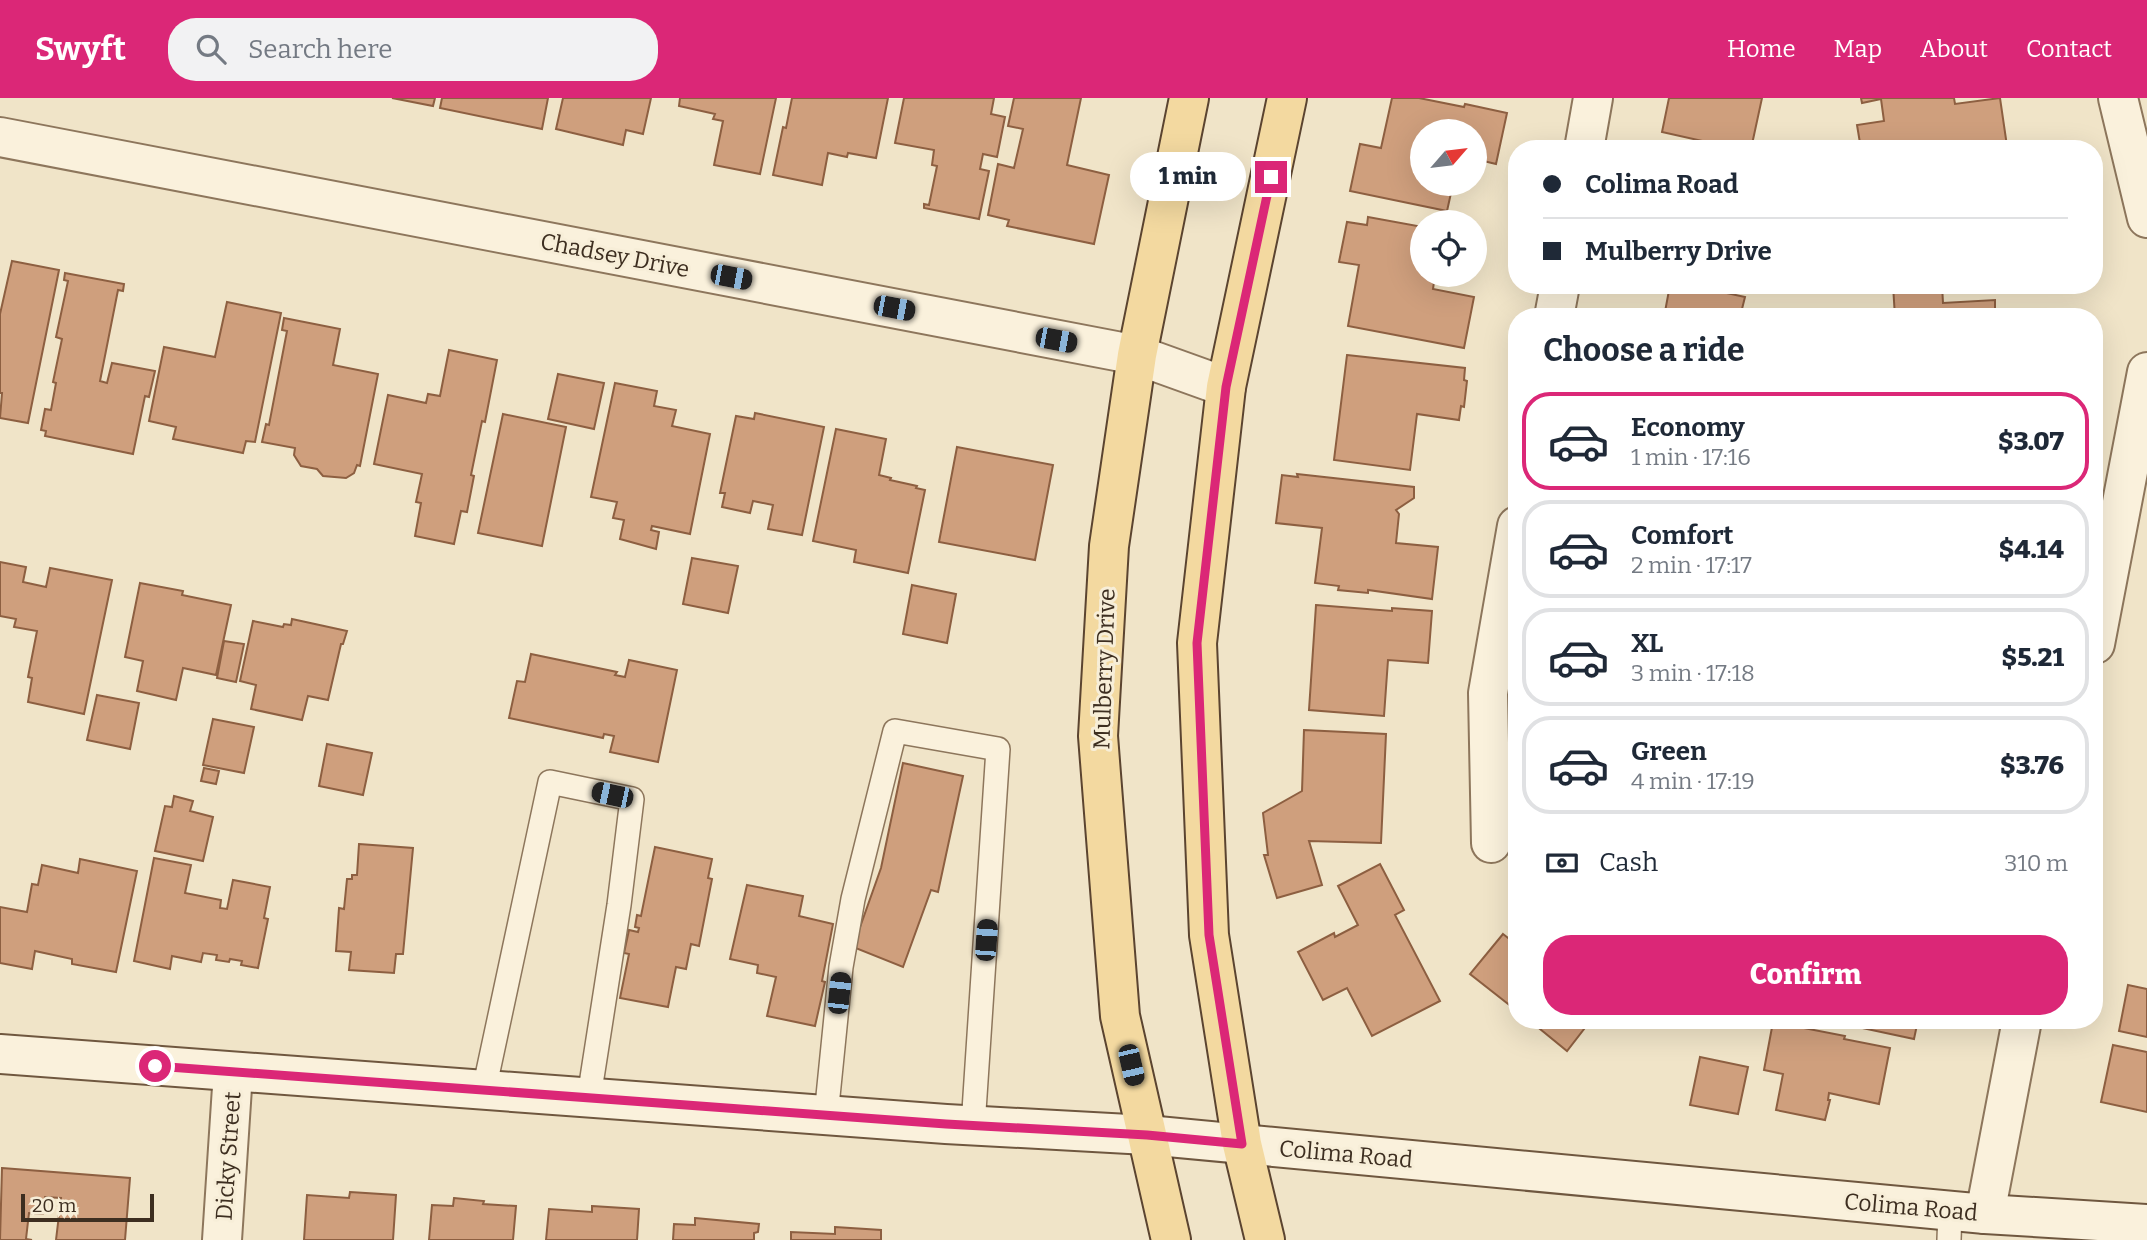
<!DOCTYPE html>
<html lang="en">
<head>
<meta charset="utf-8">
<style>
	body { margin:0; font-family:Bitter,serif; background:#f2f2f3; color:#1f2937; height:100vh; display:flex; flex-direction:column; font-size:26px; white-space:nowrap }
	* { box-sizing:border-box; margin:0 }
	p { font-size:23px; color:#747a83 }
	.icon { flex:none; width:38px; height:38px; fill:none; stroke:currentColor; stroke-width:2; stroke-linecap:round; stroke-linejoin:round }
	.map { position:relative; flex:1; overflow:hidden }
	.panel { position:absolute; left:1508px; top:210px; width:595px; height:721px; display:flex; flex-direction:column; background:#fff; border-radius:28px; box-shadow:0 7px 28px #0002 }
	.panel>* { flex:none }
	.banner { position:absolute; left:1508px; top:42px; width:595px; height:154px; border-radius:28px; box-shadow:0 7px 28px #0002; display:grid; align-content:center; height:154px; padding:0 35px; background:#fff }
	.needle { width:46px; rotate:62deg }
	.tools { position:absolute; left:1410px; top:21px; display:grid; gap:14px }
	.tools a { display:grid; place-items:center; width:77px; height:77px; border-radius:50%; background:#fff; box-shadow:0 7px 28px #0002; font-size:35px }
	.scale { position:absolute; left:21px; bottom:18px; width:133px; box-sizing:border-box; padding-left:7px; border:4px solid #3d2e20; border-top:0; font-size:19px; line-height:24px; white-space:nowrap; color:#3d2e20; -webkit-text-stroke:5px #f7eed8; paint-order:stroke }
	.end { position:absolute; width:32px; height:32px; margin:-16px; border:9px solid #db2777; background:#fff; box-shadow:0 0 0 4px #fff }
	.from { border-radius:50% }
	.bubble { position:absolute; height:49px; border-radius:24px; background:#fff; box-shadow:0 7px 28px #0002; font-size:23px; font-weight:800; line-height:49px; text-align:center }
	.car { position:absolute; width:21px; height:42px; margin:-21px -10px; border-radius:9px; box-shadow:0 0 5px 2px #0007; background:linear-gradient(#222 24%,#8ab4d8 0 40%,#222 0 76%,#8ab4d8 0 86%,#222 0) }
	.banner b { display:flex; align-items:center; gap:24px; height:66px; font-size:26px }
	.banner b+b { border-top:2px solid #e0e1e3 }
	.banner i { width:18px; height:18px; background:#1f2937 }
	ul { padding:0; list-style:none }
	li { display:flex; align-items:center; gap:21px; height:98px; margin:0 14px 10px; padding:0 21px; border:4px solid #e0e1e3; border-radius:28px }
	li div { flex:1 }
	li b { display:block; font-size:26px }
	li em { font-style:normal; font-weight:800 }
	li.selected { border-color:#db2777 }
	li>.icon { width:63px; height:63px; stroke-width:1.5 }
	h2 { padding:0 35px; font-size:32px; line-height:84px }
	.pay { display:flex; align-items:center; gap:18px; height:77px; padding:0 35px; font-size:26px }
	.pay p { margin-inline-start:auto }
	.primary-button { display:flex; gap:14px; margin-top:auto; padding:14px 35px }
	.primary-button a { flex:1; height:80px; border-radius:28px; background:#db2777; color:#fff; font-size:28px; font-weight:800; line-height:80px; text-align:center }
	header { display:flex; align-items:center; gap:42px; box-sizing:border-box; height:98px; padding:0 35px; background:#db2777; color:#fff }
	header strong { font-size:33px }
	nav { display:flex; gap:38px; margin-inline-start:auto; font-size:24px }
	.search { width:490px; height:63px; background:#f2f2f3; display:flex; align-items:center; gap:18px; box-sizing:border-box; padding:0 24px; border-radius:28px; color:#747a83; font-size:26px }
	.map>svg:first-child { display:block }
	.building { fill:#cf9f7d; stroke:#8d5f41; stroke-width:2 }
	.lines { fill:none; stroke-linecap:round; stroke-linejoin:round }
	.lane-casing { stroke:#8d765c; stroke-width:26 }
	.street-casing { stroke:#8d765c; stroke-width:42 }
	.secondary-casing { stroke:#6f573f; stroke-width:42 }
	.primary-casing { stroke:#5b4430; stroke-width:42 }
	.lane { stroke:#faf1dc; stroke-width:23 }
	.street { stroke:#faf1dc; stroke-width:38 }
	.secondary { stroke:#faf1dc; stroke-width:38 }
	.primary { stroke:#f3d9a0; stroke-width:38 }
	.route { stroke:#db2777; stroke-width:9 }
	.labels { text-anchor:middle; stroke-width:6; stroke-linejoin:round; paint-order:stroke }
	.street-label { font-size:23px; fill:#3d2e20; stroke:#f7eed8 }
</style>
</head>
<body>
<header>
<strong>Swyft</strong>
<div class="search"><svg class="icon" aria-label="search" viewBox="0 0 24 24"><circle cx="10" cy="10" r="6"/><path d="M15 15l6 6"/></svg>Search here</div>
<nav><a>Home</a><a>Map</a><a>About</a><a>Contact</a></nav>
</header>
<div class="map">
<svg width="2147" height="1142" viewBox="0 0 2147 1142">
	<rect width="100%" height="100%" fill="#f0e4c8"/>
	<!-- building -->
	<g class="building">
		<polygon points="392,0 435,0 433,8"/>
		<polygon points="442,0 548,0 542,31 440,10"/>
		<polygon points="563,0 651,0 643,36 626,32 623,47 556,31"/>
		<polygon points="680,0 776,0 760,76 714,67 723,23 713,21 715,16 679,8"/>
		<polygon points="792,0 888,0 876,60 848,55 847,59 828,55 822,87 773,77 783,29 786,30"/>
		<polygon points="904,0 994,0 991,16 1005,19 997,59 983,56 980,71 989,73 979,121 924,110 924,106 929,107 937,68 932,67 934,52 895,45"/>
		<polygon points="1014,0 1081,0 1067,67 1109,77 1094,146 1007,128 1009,122 988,117 998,66 1014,70 1023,31 1008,28"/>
		<polygon points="1392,0 1419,0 1464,9 1465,6 1507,15 1496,66 1475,61 1475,33 1423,33 1423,86 1453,86 1447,113 1350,93 1360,46 1381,50"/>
		<polygon points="1669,0 1762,0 1751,51 1738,51 1662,34"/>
		<polygon points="1861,0 1954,0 1955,6 2000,0 2007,48 1990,51 1861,51 1857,27 1884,23 1881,1 1862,5"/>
		<polygon points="1654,44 1683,51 1653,51"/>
		<polygon points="1368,119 1423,129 1423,177 1435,177 1433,191 1474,199 1464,250 1348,228 1359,167 1339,164 1347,124 1367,127"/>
		<polygon points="12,163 59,172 28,325 0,320 2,295 0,295 0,216"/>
		<polygon points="65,175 124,186 123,193 118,192 100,283 107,285 112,265 155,273 149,299 145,298 133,356 45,338 46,333 41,332 45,311 51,312 56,285 53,284 62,241 56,239 68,183 64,182"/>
		<polygon points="1670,187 1690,187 1745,199 1740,219 1664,219"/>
		<polygon points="1893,187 1942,187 1943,205 1995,202 1995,219 1895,219"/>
		<polygon points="227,204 281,215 255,344 246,343 243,355 173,341 176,329 149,323 164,249 215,259"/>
		<polygon points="284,220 340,231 333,267 378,276 360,368 357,367 354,375 346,380 323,378 317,371 301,368 294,357 295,350 262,344 266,326 269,327 287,233 282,232"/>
		<polygon points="449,252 497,262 485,324 482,323 471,377 474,378 467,414 461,413 454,446 415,438 421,405 416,404 422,376 374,366 388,297 426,305 428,296 440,298"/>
		<polygon points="1347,257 1465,270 1464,282 1467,283 1464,309 1461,308 1459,322 1417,316 1410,372 1334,362"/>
		<polygon points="558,276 604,285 594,331 548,321"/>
		<polygon points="615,285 657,293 654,308 676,312 672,328 710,336 690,436 652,428 651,432 659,434 656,451 620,441 624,422 613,420 617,404 591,399"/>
		<polygon points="755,315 824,329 802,437 768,431 773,407 753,403 750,415 722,409 725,395 720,395 736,318 754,321"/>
		<polygon points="503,316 566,329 542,448 478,435"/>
		<polygon points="836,331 886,341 879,377 891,380 890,382 917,388 916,390 925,392 908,475 854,464 856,452 813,443"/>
		<polygon points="957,349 1053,367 1035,462 939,444"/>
		<polygon points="1297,376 1414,389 1414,400 1396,412 1399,416 1396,445 1438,449 1432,501 1368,492 1368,495 1338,492 1339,488 1315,485 1322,430 1276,425 1282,377 1298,379"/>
		<polygon points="692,460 738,468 728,515 683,506"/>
		<polygon points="0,464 26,469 23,484 46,489 50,470 112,482 84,616 28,604 32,580 28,579 37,533 14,529 16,521 0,518"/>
		<polygon points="140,485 183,493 182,497 231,507 216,577 183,570 176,602 137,593 143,563 125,559"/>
		<polygon points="912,487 956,496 947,545 903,536"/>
		<polygon points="1316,507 1392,513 1392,510 1432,513 1428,565 1388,562 1384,618 1309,612"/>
		<polygon points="292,521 347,533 343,546 341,546 328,602 308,598 302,622 251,611 256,587 240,583 253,523 283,529 284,526 291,527"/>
		<polygon points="224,543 244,546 236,584 217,580"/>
		<polygon points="531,556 617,574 615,577 625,579 629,562 677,572 658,664 610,654 614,638 604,636 603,640 509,620 517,583 525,584"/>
		<polygon points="97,597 139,605 130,651 87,642"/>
		<polygon points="213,621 254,629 244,675 203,667"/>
		<polygon points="1304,632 1386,636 1381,745 1309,743 1322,787 1277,800 1264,757 1268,757 1263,715 1302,693"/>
		<polygon points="327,646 372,655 363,697 319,688"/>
		<polygon points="903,665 963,678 938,794 931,792 903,869 853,849 881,770"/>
		<polygon points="204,670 219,673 216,686 201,683"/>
		<polygon points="174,698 193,703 190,713 213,719 203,763 155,753 165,708 172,709"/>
		<polygon points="359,746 413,750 403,856 396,856 394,875 349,872 351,854 336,853 339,810 344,811 347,781 352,781 352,777 357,777"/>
		<polygon points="655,749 712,761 708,780 712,781 699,848 691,846 686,871 676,869 668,909 620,900 629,856 624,855 629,832 638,834 639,830 635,829 637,817 641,818"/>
		<polygon points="154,760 191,767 185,795 221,802 220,810 227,811 233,782 270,789 264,820 268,821 258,870 241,867 242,863 230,861 229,864 216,862 217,857 203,855 201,864 172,858 170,871 134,863"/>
		<polygon points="80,761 137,773 116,874 72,866 72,861 35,853 32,871 0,865 0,809 27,814 32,786 38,787 42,767 78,775"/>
		<polygon points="1380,766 1404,812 1395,817 1440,903 1372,938 1347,890 1323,902 1298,854 1334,835 1335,839 1358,827 1338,788"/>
		<polygon points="747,787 803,798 799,818 833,826 822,883 825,884 815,928 767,918 776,879 757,875 758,867 730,861"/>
		<polygon points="1503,836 1517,847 1517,913 1470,876"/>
		<polygon points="2128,887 2147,891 2147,939 2119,933"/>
		<polygon points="1529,922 1591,922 1567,953"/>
		<polygon points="1841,922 1918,922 1914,941 1848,927 1848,924"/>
		<polygon points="1773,924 1845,938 1844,941 1890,950 1879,1006 1829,995 1828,1002 1830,1002 1825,1022 1776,1012 1783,976 1764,972"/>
		<polygon points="2113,947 2147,954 2147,1014 2101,1004"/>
		<polygon points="1700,959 1748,969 1738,1016 1690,1007"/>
		<polygon points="2,1070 130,1080 125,1142 56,1142 61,1100 45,1099 43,1116 29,1115 26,1141 32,1142 0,1142"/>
		<polygon points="350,1094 396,1097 393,1142 304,1142 307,1097 349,1100"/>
		<polygon points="454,1100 484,1103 483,1106 516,1108 513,1142 429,1142 432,1107 453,1108"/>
		<polygon points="592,1108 639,1111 637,1142 546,1142 549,1111 592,1114"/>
		<polygon points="695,1120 759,1126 758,1134 754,1135 754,1142 673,1142 674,1126 695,1127"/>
		<polygon points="835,1129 881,1132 881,1142 791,1142 791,1134 835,1136"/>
	</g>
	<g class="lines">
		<!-- lane casing -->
		<g class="lane-casing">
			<g id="lane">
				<polyline points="484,992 550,684 632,701 619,807 589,999"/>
				<polyline points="826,1018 841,869 853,801 895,633 998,651 973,1028"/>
				<polyline points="1949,1142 1950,1113"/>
			</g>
		</g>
		<!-- street casing -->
		<g class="street-casing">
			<g id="street">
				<polyline points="2118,0 2147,120"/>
				<polyline points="0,39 1137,257 1226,289"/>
				<polyline points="1584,51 1593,0"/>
				<polyline points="1554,219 1560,187"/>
				<polyline points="2095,546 2147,274"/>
				<polyline points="1491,745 1488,595 1517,428"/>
				<polyline points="1985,1116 2022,922"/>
				<polyline points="222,1142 233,974"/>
			</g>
		</g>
		<!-- secondary casing -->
		<g class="secondary-casing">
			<polyline id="secondary" points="0,956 946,1026 1147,1037 1985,1116 2147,1126"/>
		</g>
		<!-- primary casing -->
		<g class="primary-casing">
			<g id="primary">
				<polyline points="1171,1142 1120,918 1098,638 1109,448 1137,257 1189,0"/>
				<polyline points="1265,1142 1242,1046 1209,837 1197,545 1226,289 1287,0"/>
			</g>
		</g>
		<!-- lane -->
		<use href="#lane" class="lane"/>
		<!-- street -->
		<use href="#street" class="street"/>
		<!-- secondary -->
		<use href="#secondary" class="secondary"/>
		<!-- primary -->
		<use href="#primary" class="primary"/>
	</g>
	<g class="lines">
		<!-- route -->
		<polyline class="route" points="155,968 946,1026 1147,1037 1242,1046 1209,837 1197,545 1226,289 1271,79"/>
	</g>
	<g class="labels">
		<!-- street labels -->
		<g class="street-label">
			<text transform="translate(615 157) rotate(11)" y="8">Chadsey Drive</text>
			<text transform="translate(1104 571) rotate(-88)" y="8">Mulberry Drive</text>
			<text transform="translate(1346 1056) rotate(5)" y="8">Colima Road</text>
			<text transform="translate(228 1058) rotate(-86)" y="8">Dicky Street</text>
			<text transform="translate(1911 1109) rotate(5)" y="8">Colima Road</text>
		</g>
	</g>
</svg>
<div class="tools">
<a><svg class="needle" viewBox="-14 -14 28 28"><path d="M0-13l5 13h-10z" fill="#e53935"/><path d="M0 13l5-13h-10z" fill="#747a83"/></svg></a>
<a><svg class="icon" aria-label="locate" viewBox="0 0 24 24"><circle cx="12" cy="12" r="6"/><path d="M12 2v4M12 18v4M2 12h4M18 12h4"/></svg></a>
</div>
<div class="scale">20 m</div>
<i class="end from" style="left:155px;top:968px"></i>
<i class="end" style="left:1271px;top:79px"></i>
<div class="bubble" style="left:1130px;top:54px;width:116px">1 min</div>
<i class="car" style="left:731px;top:179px;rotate:101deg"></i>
<i class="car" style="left:894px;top:210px;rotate:101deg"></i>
<i class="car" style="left:1056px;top:242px;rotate:101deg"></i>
<i class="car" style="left:612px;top:697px;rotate:282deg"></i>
<i class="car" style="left:986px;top:842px;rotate:4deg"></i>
<i class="car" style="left:839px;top:895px;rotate:6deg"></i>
<i class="car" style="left:1131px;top:967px;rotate:167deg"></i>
<div class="banner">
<b><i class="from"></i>Colima Road</b>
<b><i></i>Mulberry Drive</b>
</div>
<section class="panel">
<h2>Choose a ride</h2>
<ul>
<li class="selected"><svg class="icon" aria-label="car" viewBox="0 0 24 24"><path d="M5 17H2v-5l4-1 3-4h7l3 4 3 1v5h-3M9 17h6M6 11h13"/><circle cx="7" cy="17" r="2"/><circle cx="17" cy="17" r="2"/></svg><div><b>Economy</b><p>1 min · 17:16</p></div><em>$3.07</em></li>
<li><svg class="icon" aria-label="car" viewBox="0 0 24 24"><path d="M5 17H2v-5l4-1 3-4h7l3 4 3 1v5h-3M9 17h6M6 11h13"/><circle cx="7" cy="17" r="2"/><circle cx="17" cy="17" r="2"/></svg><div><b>Comfort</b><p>2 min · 17:17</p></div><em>$4.14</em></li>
<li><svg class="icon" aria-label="car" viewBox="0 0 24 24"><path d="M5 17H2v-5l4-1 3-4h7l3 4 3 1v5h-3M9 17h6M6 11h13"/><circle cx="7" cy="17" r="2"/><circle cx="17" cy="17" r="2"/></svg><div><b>XL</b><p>3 min · 17:18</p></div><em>$5.21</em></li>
<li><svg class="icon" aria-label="car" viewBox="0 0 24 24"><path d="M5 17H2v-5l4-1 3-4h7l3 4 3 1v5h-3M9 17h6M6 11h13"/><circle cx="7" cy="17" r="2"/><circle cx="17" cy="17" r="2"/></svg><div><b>Green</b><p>4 min · 17:19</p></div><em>$3.76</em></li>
</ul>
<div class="pay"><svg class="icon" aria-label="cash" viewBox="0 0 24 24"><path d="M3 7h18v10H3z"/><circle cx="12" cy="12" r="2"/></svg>Cash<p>310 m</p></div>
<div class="primary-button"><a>Confirm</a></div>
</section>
</div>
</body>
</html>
